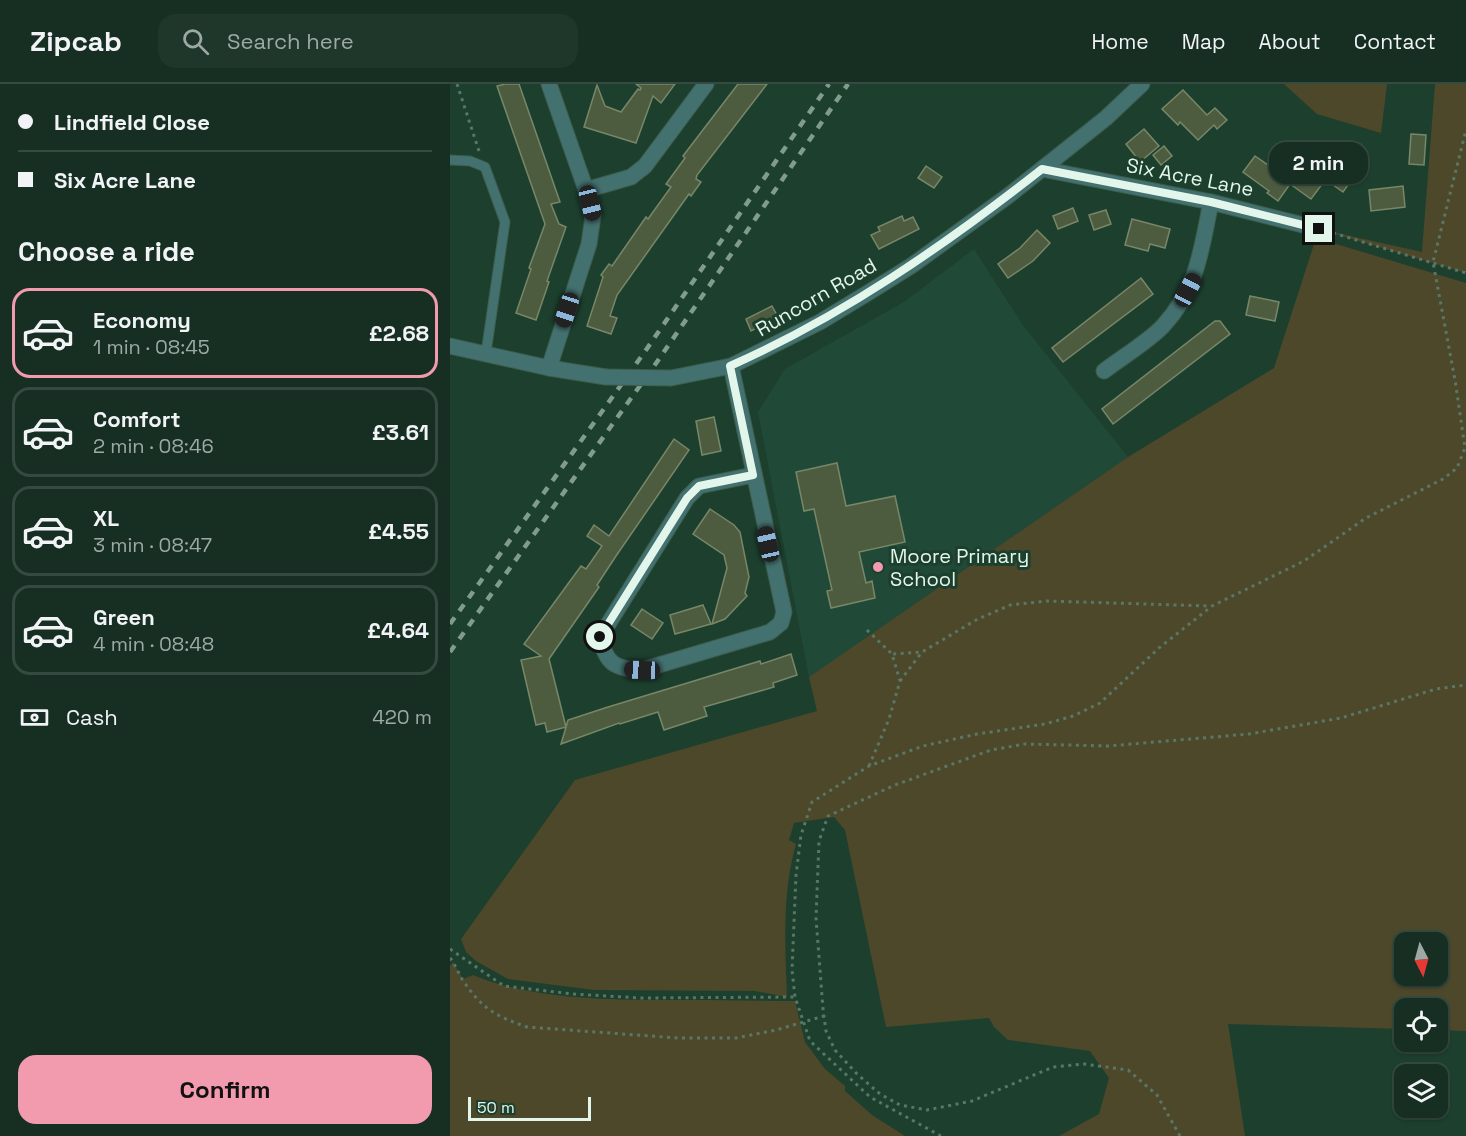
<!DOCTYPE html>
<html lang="en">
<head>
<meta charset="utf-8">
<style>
	body { margin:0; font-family:"Space Grotesk",sans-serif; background:#1f372a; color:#f1f3f6; height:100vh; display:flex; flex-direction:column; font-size:22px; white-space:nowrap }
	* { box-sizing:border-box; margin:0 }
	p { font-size:20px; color:#9ea9a5 }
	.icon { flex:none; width:33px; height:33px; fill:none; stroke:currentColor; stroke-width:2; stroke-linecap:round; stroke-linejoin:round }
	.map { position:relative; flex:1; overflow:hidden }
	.panel { display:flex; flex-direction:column; background:#162f22; width:450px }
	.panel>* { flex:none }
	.guide { display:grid; align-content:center; height:132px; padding:0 18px; background:#162f22 }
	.needle { width:39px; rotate:174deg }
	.fabs { position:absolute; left:944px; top:848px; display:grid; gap:12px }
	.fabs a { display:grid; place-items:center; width:54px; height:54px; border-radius:12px; background:#162f22; box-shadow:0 2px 4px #0004,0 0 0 2px #354a40; font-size:30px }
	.scale { position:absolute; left:18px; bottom:15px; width:123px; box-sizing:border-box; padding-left:6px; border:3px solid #e3f6eb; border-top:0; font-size:16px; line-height:21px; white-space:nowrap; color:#e3f6eb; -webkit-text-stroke:4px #1d3f2e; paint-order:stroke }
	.end { position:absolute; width:27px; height:27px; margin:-14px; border:8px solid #e3f6eb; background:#111; box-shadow:0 0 0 3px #111 }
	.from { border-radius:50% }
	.bubble { position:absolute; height:42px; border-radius:18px; background:#162f22; box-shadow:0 2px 4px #0004,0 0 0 2px #354a40; font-size:20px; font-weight:700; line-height:42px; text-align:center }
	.car { position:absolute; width:18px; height:36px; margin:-18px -9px; border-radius:8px; box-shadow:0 0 4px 2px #0007; background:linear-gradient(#222 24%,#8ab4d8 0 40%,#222 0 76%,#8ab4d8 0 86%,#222 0) }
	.guide b { display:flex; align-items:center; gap:21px; height:57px; font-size:22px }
	.guide b+b { border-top:2px solid #354a40 }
	.guide i { width:15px; height:15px; background:#f1f3f6 }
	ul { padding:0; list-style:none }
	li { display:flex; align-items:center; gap:18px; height:90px; margin:0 12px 9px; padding:0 6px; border:3px solid #354a40; border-radius:18px }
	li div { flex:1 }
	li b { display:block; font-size:22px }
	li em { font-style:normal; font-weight:700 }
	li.selected { border-color:#f29aae }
	li>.icon { width:54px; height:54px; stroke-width:1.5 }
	h2 { padding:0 18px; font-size:27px; line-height:72px }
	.pay { display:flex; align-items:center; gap:15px; height:66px; padding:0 18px; font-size:22px }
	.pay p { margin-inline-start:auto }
	.cta { display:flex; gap:12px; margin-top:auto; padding:12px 18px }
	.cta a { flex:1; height:69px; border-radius:18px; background:#f29aae; color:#111; font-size:24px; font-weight:700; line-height:69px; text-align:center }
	header { display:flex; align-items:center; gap:36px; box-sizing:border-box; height:84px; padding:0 30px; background:#162f22; border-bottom:2px solid #354a40 }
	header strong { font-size:28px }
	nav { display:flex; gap:33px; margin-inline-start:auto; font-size:21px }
	.search { width:420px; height:54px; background:#1f372a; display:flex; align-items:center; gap:15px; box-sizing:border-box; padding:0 21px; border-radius:18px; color:#9ea9a5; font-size:22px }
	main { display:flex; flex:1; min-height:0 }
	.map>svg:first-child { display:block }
	.built { fill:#204a37 }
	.green { fill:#4e482b; fill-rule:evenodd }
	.building { fill:#4d5c3f; stroke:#778768; stroke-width:1.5 }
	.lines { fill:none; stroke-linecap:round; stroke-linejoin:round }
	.service-casing { stroke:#3d5c4c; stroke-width:11 }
	.minor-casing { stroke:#3d5c4c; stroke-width:17 }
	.tertiary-casing { stroke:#3d5c4c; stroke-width:17 }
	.path { stroke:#597667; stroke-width:3; stroke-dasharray:3 4.5; stroke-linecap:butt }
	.service { stroke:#43716f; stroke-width:9 }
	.minor { stroke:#43716f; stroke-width:15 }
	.tertiary { stroke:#43716f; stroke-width:15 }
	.rail { stroke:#819b8d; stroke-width:4.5; stroke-dasharray:8 8; stroke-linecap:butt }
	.tertiary-bridge-casing { stroke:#3d5c4c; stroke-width:17; stroke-linecap:butt }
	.tertiary-bridge { stroke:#43716f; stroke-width:15 }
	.route { stroke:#e3f6eb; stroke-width:8 }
	.poi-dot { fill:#f29aae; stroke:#1d3f2e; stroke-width:2 }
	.labels { text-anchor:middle; stroke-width:6; stroke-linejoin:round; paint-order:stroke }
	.street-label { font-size:20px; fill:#e3f6eb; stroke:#1d3f2e }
	.poi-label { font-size:20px; fill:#e3f6eb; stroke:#1d3f2e; text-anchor:start }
</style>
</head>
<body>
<header>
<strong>Zipcab</strong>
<div class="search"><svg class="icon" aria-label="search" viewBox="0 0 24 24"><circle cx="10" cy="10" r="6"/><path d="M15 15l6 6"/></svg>Search here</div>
<nav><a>Home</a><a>Map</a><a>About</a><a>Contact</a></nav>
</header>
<main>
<section class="panel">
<div class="guide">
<b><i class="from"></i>Lindfield Close</b>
<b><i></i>Six Acre Lane</b>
</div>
<h2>Choose a ride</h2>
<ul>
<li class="selected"><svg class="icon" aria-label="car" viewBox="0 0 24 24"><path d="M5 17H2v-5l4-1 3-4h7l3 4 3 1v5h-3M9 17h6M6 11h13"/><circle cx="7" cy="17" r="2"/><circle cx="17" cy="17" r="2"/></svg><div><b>Economy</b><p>1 min · 08:45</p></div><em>£2.68</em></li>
<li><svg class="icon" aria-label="car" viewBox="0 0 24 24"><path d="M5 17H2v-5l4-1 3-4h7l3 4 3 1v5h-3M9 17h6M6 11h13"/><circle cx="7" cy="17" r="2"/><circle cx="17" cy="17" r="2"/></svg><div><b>Comfort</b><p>2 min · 08:46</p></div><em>£3.61</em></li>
<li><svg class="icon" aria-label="car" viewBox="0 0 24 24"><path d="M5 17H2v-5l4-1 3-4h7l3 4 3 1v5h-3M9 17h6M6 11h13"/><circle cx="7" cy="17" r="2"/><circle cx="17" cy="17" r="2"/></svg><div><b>XL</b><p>3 min · 08:47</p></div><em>£4.55</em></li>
<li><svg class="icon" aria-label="car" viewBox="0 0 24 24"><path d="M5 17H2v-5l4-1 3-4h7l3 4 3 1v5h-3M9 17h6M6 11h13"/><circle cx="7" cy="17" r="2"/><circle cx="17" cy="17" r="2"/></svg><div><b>Green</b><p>4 min · 08:48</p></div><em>£4.64</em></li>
</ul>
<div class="pay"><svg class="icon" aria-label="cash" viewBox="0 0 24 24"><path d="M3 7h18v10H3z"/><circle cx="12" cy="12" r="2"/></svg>Cash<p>420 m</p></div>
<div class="cta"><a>Confirm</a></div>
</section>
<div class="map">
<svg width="1016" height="1052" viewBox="0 0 1016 1052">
	<rect width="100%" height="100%" fill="#1d3f2e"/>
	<!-- built -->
	<polygon class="built" points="524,165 572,240 678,373 359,593 308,328 335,285 454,218"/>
	<!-- green -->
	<g class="green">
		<polygon points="834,0 937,0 931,49 867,30"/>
		<polygon points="985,0 1016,0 1016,189 869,145 972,168"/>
		<path d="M866,154L1016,199V947L987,946V924H954V945L778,940L795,1052H609L649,1030L659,994L640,967L558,956L544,943L539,934L436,943L395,746L384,733L344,739L339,756L346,760C332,809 335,862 337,913L305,907L144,906L58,895L26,877L16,868L11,855L125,696L367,627L359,593L678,373L824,284ZM954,858H987V891H954Z"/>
		<path d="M3,878L13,895L23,891C84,917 169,916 235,916C271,916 308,917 345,917L355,958L375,985L395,1002V1007L422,1031L455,1052H0V882Z"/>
	</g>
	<!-- building -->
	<g class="building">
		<polygon points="55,0 69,0 110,118 101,120 109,140 116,143 97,197 99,198 86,236 66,229 81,185 79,184 95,140 47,2"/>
		<polygon points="186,0 225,0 211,19 203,12 186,59 134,43 147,1 155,22 171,28 188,5 190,6 191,4"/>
		<polygon points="288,0 317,0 247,91 246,95 251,98 241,112 239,110 167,211 160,232 167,234 161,250 137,242 153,193 151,191 159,180 162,182 196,133 198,135 221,103 216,100 235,74 233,72"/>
		<polygon points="733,6 757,31 765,24 777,36 767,45 764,41 748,56 730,38 728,41 712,25"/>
		<polygon points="694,45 709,62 690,78 676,60"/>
		<polygon points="961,50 976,51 974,81 959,80"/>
		<polygon points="714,62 722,72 711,81 703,71"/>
		<polygon points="805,72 831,90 841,76 873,99 861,115 840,100 828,117 817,109 819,107 793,88"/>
		<polygon points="476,82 492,93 484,104 468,94"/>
		<polygon points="889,84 903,94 893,108 879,98"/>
		<polygon points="953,102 955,123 921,127 919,106"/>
		<polygon points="623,124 628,137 608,145 603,132"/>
		<polygon points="656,126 661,140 644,146 639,131"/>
		<polygon points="452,132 454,137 463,133 469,145 429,165 421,151 430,147 428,143"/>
		<polygon points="682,135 720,145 715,164 700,160 698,167 675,161"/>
		<polygon points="587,146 600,159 583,177 558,194 548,180 570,164"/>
		<polygon points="691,194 703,210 613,278 602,264"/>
		<polygon points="800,212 829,218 825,237 796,231"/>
		<polygon points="322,222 328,233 301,247 296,235"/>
		<polygon points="765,237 770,237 780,250 663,340 652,325"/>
		<polygon points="264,333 271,367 252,371 246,337"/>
		<polygon points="224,355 239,366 166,472 147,501 149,503 99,575 116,643 118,636 158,623 310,577 311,580 341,570 347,591 323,599 324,603 254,623 257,632 214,646 208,628 170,640 169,639 111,660 116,643 97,648 95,639 86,641 71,576 91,572 74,560 131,482 136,485 152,462 137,452 144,441 159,452"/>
		<polygon points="387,379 396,422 445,412 455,458 409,468 416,499 422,497 425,514 381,524 377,507 382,506 364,425 354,427 346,388"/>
		<polygon points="260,425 284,441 290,448 299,493 295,509 297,512 275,535 262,540 277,484 274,471 243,450"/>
		<polygon points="253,521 261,540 225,550 220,531"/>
		<polygon points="192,525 213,539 202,555 181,541"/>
	</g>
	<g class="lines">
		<!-- service casing -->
		<g class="service-casing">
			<polyline id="service" points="0,76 20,77 35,83 55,138 36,269"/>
		</g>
		<!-- minor casing -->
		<g class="minor-casing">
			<g id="minor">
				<polyline points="592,85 761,118 869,145"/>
				<polyline points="136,106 181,93 195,82 256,0"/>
				<path d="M281,282L334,528L331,539L320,548L192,586C165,585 156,580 150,553L237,414L249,402L303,391"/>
				<polyline points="99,284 139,160 143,132 136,106 99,0"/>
				<path d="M654,287C671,274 699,257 713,242C748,204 751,166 761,118"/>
			</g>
		</g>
		<!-- tertiary casing -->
		<g class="tertiary-casing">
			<g id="tertiary">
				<polyline points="0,262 99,284 156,293"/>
				<polyline points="221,294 281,282 370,238 421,207 461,182 558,112 656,34 692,0"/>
			</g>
		</g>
		<!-- path -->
		<g class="path">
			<polyline points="7,0 29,67"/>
			<polyline points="883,149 1016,189"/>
			<polyline points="417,546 442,570"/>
			<polyline points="450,597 472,568"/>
			<polyline points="419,682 439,635 450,597 442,570 472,568 526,536 560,521 597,517 760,522"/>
			<polyline points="0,865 54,902 123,910 191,914 345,913"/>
			<path d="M0,874C5,880 8,888 12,895C31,924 45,932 77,943L228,954H286L326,946L374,932"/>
			<polyline points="491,1052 420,1013 360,957 345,913 342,886 346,791 351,751 362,718 419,682 473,662 527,650 595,640 623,632 650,619 709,564 762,522 854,477 916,434 993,395 1007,384 1015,364 1005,296 983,178 1016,46"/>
			<polyline points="730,1052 707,1011 678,986 634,980 603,983 522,1017 477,1026 450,1021 430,1010 407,990 385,966 376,947 373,925 366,834 369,757 378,732 445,701 541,666 575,660 658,662 799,650 891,634 986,605 1016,601"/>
		</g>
		<!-- service -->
		<use href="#service" class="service"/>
		<!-- minor -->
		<use href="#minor" class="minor"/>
		<!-- tertiary -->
		<use href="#tertiary" class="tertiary"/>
		<!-- rail -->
		<g class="rail">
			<polyline points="0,540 196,266 379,0"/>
			<polyline points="0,568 209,275 398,0"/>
		</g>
		<!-- tertiary-bridge casing -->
		<g class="tertiary-bridge-casing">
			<polyline id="tertiary-bridge" points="156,293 221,294"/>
		</g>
		<!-- tertiary-bridge -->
		<use href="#tertiary-bridge" class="tertiary-bridge"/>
	</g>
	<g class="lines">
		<!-- route -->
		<path class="route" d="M150,553L237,414L249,402L303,391L280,282C393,232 495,161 592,85L761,118L869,145"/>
	</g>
	<!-- markers -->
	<circle class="poi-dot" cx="428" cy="483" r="6"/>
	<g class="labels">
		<!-- street labels -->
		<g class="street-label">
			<text transform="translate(740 93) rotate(11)" y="7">Six Acre Lane</text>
			<text transform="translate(366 213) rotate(-30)" y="7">Runcorn Road</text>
		</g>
		<!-- poi labels -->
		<g class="poi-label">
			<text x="440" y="479">Moore Primary<tspan x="440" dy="23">School</tspan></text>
		</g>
	</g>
</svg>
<div class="fabs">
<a><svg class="needle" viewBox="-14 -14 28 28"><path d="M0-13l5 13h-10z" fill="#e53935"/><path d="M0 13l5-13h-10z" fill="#9ea9a5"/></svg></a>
<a><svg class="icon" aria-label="locate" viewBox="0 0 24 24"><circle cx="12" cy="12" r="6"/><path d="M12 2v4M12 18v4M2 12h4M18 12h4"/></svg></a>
<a><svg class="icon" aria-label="layers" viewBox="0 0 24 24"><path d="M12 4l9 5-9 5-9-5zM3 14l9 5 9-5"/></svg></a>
</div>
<div class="scale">50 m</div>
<i class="end from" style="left:150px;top:553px"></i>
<i class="end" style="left:869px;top:145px"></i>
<div class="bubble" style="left:819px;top:58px;width:99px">2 min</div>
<i class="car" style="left:140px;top:119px;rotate:166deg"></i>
<i class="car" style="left:738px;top:206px;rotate:28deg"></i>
<i class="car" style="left:117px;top:226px;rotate:198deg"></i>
<i class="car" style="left:318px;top:460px;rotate:347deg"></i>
<i class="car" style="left:192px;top:586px;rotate:272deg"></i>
</div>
</main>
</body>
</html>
